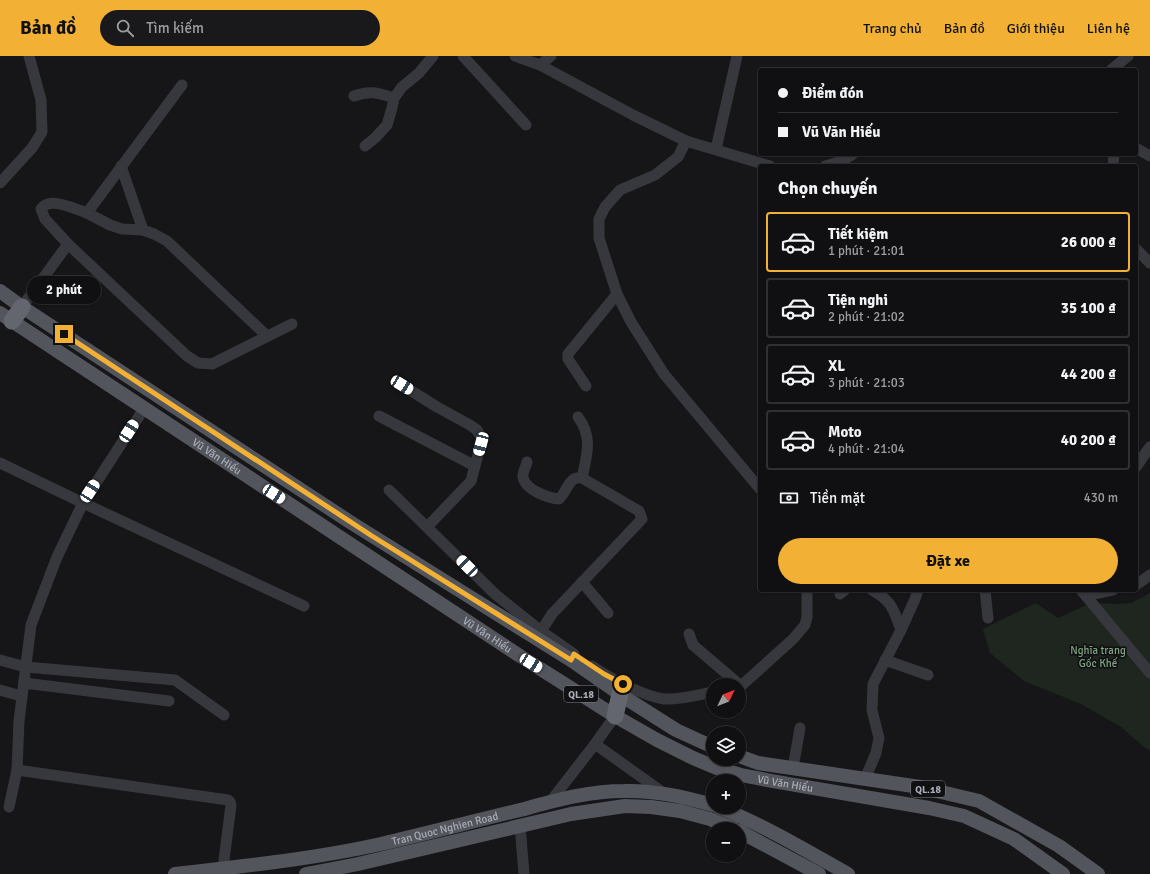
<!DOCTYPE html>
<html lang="vi">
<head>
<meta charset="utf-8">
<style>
	body { margin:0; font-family:Signika,sans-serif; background:#19191b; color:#f1f3f6; height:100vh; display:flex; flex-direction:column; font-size:15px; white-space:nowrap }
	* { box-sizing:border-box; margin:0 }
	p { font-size:13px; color:#9c9d9f }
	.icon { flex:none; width:22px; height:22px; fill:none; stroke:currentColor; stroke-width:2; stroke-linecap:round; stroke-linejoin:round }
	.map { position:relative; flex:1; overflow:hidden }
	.panel { position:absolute; left:758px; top:108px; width:380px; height:428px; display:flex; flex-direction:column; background:#101012; border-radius:4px; box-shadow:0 1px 3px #0004,0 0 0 1px #303032 }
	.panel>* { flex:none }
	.banner { position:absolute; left:758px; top:12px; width:380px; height:88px; border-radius:4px; box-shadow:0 1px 3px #0004,0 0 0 1px #303032; display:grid; align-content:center; height:88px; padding:0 20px; background:#101012 }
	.needle { width:26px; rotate:47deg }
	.controls { position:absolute; left:706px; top:622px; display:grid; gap:8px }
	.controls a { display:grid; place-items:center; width:40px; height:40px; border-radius:50%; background:#101012; box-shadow:0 1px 3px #0004,0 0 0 1px #303032; font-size:20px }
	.end { position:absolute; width:18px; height:18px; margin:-9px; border:5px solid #f2b134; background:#111; box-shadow:0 0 0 2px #111 }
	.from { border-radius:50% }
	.bubble { position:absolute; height:28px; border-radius:14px; background:#101012; box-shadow:0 1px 3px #0004,0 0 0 1px #303032; font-size:13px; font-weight:800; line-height:28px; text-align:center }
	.car { position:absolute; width:12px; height:24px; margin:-12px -6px; border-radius:5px; box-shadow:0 0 3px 1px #0007; background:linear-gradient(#fff 24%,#345 0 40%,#fff 0 76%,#345 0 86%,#fff 0) }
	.banner b { display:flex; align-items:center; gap:14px; height:38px; font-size:15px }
	.banner b+b { border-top:1px solid #303032 }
	.banner i { width:10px; height:10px; background:#f1f3f6 }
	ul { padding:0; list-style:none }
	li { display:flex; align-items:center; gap:12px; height:60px; margin:0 8px 6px; padding:0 12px; border:2px solid #303032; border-radius:4px }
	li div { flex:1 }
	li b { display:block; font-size:15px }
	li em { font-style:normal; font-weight:800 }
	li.selected { border-color:#f2b134 }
	li>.icon { width:36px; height:36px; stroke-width:1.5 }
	h2 { padding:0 20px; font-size:18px; line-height:48px }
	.pay { display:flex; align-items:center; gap:10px; height:44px; padding:0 20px; font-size:15px }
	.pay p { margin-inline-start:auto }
	.action { display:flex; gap:8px; margin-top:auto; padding:8px 20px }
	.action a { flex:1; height:46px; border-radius:24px; background:#f2b134; color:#111; font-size:16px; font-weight:800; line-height:46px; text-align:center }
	header { display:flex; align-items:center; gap:24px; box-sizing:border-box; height:56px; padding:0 20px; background:#f2b134; color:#111 }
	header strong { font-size:19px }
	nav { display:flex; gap:22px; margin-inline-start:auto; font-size:14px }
	.search { width:280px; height:36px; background:#19191b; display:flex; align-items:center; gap:10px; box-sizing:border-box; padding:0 14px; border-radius:22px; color:#9c9d9f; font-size:15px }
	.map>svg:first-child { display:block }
	.green { fill:#1e261f }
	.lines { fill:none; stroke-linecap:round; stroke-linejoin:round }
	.minor { stroke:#37383d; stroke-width:11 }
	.major { stroke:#53555c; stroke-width:14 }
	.highway { stroke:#63666e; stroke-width:17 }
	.route { stroke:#f2b134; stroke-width:5 }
	.labels { text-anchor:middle; stroke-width:3.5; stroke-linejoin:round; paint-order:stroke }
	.shield { fill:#111113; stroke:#7b7e86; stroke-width:1 }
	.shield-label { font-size:10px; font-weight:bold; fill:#a8adb8 }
	.street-label { font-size:11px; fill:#a8adb8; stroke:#111113 }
	.park-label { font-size:11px; fill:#7fa381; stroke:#111113 }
</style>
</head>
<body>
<header>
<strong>Bản đồ</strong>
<div class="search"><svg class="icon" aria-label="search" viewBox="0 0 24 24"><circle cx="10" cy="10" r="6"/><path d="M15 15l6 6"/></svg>Tìm kiếm</div>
<nav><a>Trang chủ</a><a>Bản đồ</a><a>Giới thiệu</a><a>Liên hệ</a></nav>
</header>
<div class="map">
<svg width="1150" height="818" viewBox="0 0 1150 818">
	<rect width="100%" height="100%" fill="#161618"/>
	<!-- green -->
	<polygon class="green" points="1150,537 1150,694 1144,691 1121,671 1081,648 1024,625 990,597 983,573 1036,547 1058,562 1091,547 1118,548 1131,547"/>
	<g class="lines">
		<!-- minor -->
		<g class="minor">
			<polyline points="463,0 526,69"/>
			<polyline points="515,0 540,9 633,59 686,85 770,110"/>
			<polyline points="540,9 551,0"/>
			<polyline points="1111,14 1128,0"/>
			<polyline points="182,29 87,157 110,169 122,173 143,174 154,178 167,185 267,280"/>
			<path d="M354,40C370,34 378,37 394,42"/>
			<polyline points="686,85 678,101 655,119 620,134 605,151 599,163 599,182 617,238 631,266 664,318 760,433"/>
			<polyline points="365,90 375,82 387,69 392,52 394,42 402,31 419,17 433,0"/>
			<polyline points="1136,92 1150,100"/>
			<polyline points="716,93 737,0"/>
			<polyline points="121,110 143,174"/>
			<polyline points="825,110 842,105 853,98"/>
			<polyline points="1113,110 1114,98"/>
			<polyline points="0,127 32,92 42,76 41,44 29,0"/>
			<polyline points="68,188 187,300 198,307 212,308 292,268"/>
			<polyline points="1136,193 1150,207"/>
			<path d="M22,251L68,188L45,163L41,153C50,140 74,153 87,157"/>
			<polyline points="402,329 437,351 470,369 477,374 482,383 471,425 427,471"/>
			<polyline points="586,330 568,303 568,298 617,238"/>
			<polyline points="379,360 475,410"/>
			<path d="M578,361C593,381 587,399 582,422"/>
			<path d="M527,406C526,411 522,417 523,421C525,434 548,442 559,443C568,435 568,420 582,422L639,455L642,463L552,558L541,575"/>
			<polyline points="0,407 83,447 304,550"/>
			<polyline points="1136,411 1150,391"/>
			<polyline points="389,434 495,538 541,575 574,598 571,603"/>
			<polyline points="582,526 608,557"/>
			<polyline points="1136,529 1150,519"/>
			<path d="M872,534C893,546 893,553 901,574"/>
			<polyline points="985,534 988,562"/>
			<polyline points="1081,534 1086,540 1113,534"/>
			<polyline points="840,538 845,534"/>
			<polyline points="1086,540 1150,617"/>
			<polyline points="689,578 693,589 741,630"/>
			<polyline points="0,604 26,611 175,624 224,659"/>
			<polyline points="885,604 928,619"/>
			<path d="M592,610C609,622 643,640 664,643C680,644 698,639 713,636"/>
			<polyline points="24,627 169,645"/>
			<polyline points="739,631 741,630 793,583 805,569 807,561 807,534"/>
			<polyline points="0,634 21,640"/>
			<polyline points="595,688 665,738"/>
			<polyline points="793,712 800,672"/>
			<polyline points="17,714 228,744 230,746 231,749 223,812 224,818"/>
			<polyline points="865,723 876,697 879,682 872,654 873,628 901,574 915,543 918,534"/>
			<polyline points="550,746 595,688 615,660"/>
			<polyline points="9,751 17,714 19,665 31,569 57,501 83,447 145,351"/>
			<polyline points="520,769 524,818"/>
		</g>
		<!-- major -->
		<g class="major">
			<polyline points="0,235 22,251 350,466 571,604 627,643 676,674 713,691"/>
			<path id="s1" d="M0,257L520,600L615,660L657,684L693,702L717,712L741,719L772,725L929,752L964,760L1014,783L1063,818"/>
			<polyline points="739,700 758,707 920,731 979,745 1059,790 1098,818"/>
			<path d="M718,751C764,769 805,794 848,818"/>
			<polyline points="739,775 819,818"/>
			<path id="s2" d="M175,818C244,810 313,803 381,788C428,777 474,765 520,754C554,745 588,735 624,735C654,734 684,741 713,749"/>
			<polyline points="306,818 358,808 571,758 625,750 651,751 680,755 710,763 734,773"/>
		</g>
		<!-- highway -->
		<g class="highway">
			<polyline points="12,265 22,251"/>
			<polyline points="615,660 620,638"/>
		</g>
	</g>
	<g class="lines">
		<!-- route -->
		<polyline class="route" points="64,278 372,480 571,604 574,598 604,618 623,628"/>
	</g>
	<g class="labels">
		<!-- shield labels -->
		<g class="shield">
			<rect x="564" y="630" width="34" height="16" rx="3"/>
			<rect x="911" y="725" width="34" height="16" rx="3"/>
		</g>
		<g class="shield-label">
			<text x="581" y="642">QL.18</text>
			<text x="928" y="737">QL.18</text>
		</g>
		<!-- street labels -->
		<g class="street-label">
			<text dy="4" stroke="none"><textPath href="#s1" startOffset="260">Vũ Văn Hiếu</textPath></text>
			<text dy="4" stroke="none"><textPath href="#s1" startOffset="584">Vũ Văn Hiếu</textPath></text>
			<text dy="4" stroke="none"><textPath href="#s1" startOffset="920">Vũ Văn Hiếu</textPath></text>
			<text dy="4" stroke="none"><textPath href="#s2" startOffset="274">Tran Quoc Nghien Road</textPath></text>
		</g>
		<!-- park labels -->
		<g class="park-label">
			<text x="1098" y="598">Nghĩa trang<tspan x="1098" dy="13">Gốc Khế</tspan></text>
		</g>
	</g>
</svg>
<div class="controls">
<a><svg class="needle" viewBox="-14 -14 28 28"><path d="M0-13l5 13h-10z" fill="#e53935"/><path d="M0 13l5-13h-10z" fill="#9c9d9f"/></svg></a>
<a><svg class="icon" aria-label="layers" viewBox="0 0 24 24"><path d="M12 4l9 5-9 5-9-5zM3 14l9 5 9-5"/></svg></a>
<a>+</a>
<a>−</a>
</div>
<i class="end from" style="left:623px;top:628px"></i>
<i class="end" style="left:64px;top:278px"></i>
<div class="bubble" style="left:27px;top:220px;width:74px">2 phút</div>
<i class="car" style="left:402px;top:329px;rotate:122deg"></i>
<i class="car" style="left:129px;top:375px;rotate:33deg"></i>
<i class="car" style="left:481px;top:388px;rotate:195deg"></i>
<i class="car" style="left:90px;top:435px;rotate:33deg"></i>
<i class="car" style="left:274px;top:438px;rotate:123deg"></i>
<i class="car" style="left:467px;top:510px;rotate:315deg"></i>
<i class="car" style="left:531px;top:607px;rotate:122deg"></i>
<div class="banner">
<b><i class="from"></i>Điểm đón</b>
<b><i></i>Vũ Văn Hiếu</b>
</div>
<section class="panel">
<h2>Chọn chuyến</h2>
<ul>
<li class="selected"><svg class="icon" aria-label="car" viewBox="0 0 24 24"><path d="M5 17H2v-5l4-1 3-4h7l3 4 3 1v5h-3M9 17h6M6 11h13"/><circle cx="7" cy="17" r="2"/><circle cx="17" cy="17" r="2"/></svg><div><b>Tiết kiệm</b><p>1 phút · 21:01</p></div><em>26 000 ₫</em></li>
<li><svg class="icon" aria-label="car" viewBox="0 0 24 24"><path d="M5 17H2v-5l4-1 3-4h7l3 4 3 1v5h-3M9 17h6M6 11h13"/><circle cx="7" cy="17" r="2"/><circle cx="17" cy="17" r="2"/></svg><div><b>Tiện nghi</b><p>2 phút · 21:02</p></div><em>35 100 ₫</em></li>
<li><svg class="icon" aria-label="car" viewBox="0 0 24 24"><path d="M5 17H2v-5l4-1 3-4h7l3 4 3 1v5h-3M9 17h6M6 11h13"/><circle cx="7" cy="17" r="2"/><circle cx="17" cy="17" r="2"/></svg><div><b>XL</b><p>3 phút · 21:03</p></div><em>44 200 ₫</em></li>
<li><svg class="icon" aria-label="car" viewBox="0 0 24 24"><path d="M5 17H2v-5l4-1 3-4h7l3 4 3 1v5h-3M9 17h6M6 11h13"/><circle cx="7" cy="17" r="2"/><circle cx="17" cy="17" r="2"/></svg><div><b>Moto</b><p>4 phút · 21:04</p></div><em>40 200 ₫</em></li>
</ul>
<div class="pay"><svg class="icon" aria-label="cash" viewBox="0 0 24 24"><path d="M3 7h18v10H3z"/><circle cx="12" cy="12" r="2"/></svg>Tiền mặt<p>430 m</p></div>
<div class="action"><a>Đặt xe</a></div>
</section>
</div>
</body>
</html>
